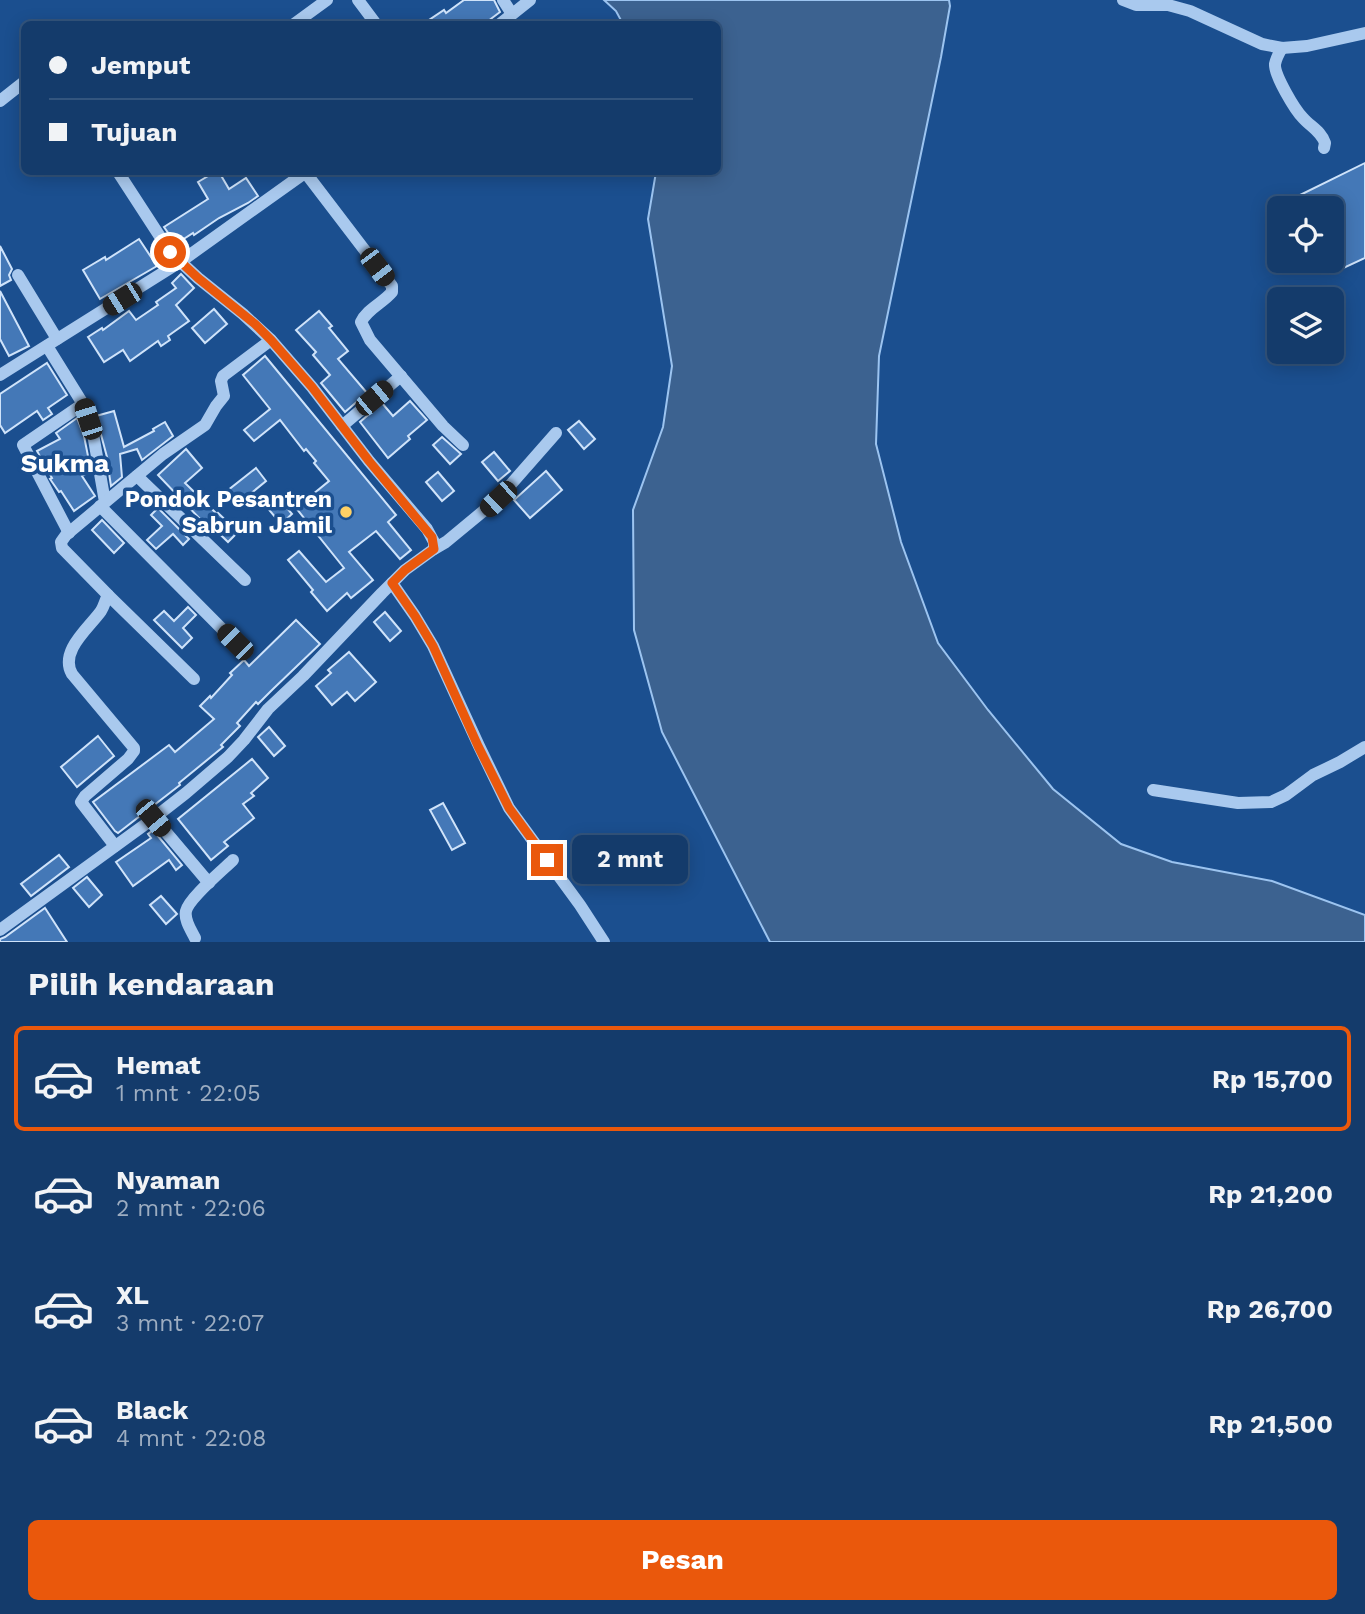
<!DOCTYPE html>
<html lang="id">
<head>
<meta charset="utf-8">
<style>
	body { margin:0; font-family:"Work Sans",sans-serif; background:#1d4271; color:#f1f3f6; height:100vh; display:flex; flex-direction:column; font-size:26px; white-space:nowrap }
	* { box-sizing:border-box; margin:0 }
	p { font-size:23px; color:#9dadc1 }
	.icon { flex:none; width:38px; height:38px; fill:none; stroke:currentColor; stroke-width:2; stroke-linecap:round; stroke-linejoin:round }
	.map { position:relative; height:942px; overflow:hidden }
	.panel { display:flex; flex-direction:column; background:#143b6b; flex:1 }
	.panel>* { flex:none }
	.banner { position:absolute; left:21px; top:21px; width:700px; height:154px; border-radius:10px; box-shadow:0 4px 18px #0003,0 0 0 2px #33557e; display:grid; align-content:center; height:154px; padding:0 28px; background:#143b6b }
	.fabs { position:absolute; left:1267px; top:196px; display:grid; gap:14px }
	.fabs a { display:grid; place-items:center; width:77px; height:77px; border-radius:10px; background:#143b6b; box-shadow:0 4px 18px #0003,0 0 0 2px #33557e; font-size:35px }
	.end { position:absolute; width:32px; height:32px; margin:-16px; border:9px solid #ea580c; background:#fff; box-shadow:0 0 0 4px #fff }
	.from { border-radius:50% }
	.bubble { position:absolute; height:49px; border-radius:10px; background:#143b6b; box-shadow:0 4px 18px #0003,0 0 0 2px #33557e; font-size:23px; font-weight:700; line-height:49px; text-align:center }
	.car { position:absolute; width:21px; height:42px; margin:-21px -10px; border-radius:9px; box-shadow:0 0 5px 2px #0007; background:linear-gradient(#222 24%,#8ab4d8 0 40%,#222 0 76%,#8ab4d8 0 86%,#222 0) }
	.banner b { display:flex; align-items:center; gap:24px; height:66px; font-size:26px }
	.banner b+b { border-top:2px solid #33557e }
	.banner i { width:18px; height:18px; background:#f1f3f6 }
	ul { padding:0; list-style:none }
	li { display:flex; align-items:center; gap:21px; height:105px; margin:0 14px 10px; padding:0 14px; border:4px solid transparent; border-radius:10px }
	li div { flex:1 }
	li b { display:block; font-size:26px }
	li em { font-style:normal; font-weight:700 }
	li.selected { border-color:#ea580c }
	li>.icon { width:63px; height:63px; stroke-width:1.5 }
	h2 { padding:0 28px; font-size:32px; line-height:84px }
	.button { display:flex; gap:14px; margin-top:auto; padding:14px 28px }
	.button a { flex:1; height:80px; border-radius:10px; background:#ea580c; color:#fff; font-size:28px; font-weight:700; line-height:80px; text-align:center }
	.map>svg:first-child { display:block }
	.water { fill:#3c6290; stroke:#9cc4f0; stroke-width:2 }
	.building { fill:#4478b7; stroke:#cfe3fa; stroke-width:2 }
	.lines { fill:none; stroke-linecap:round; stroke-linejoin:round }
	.minor { stroke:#a9c9ee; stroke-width:12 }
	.route { stroke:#ea580c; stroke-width:9 }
	.poi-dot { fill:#ffd166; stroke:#1b4f8f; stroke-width:2.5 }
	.labels { text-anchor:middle; stroke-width:7; stroke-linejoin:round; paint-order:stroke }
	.poi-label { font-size:23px; font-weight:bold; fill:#fff; stroke:#1b4f8f; text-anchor:end }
	.quarter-label { font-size:26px; font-weight:bold; fill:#fff; stroke:#1b4f8f }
</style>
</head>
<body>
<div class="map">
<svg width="1365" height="942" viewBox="0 0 1365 942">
	<rect width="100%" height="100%" fill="#1b4f8f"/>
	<!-- water -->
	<polygon class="water" points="604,0 949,0 950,6 941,57 879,356 876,444 901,542 938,643 988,710 1053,789 1121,844 1172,862 1272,881 1365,915 1365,942 770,942 662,732 634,630 633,510 663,427 672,366 648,219 656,172 718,172 718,24 623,24 616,11"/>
	<!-- building -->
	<g class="building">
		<polygon points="464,0 494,0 500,12 484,24 423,24 444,10 446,13"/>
		<polygon points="1365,163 1365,258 1335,272 1332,265 1332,208 1304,208 1298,196"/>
		<polygon points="215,172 219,172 229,189 246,178 258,196 248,203 219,218 194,235 193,233 176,244 164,227 208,199 198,182"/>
		<polygon points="139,239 157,266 100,299 83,270 105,257 106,260"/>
		<polygon points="0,246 12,269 9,275 11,280 0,286"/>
		<polygon points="181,274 194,288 176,305 189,321 168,336 170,340 161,346 158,341 130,361 123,350 104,362 88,337 102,328 103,330 129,311 136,320 158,305 156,302 176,288 172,283"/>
		<polygon points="0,291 29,346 9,356 0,339"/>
		<polygon points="214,309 227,324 205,343 192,328"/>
		<polygon points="319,311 332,326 329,328 348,351 338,359 367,393 345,412 321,383 330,375 313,355 316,352 296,330"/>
		<polygon points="265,356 396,515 388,522 411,550 400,559 376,531 349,552 373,580 351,598 347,593 327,611 311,592 313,590 288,560 299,551 326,582 344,568 296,508 329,481 314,463 316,461 306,449 304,451 280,420 254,441 244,430 270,409 243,375"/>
		<polygon points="47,363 67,395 48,408 52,414 43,420 37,411 5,433 0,425 0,394"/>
		<polygon points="410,401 427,420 408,436 410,439 388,458 360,422 382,403 393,416"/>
		<polygon points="114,411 124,447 154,431 153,429 165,422 173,436 142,460 137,449 120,454 122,477 111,486 109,473 111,472 96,416"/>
		<polygon points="77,418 84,436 91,471 82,476 95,496 74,511 61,491 59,492 50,479 52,478 37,451 60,439 56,433"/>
		<polygon points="579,421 595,439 584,449 568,430"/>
		<polygon points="442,437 461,454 450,464 433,445"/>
		<polygon points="186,449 202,468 185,483 217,514 218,513 238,532 228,542 204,519 202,521 158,475"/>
		<polygon points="494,452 510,471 498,481 482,462"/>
		<polygon points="256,468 266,481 238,504 227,491"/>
		<polygon points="546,471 562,490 530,518 514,500"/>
		<polygon points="438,472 454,491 442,501 426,482"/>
		<polygon points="276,495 292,514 281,524 265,505"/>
		<polygon points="158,508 189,539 183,545 173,534 156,549 147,540 162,526 151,515"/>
		<polygon points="102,520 124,543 114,553 92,530"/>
		<polygon points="188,607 196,615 183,628 192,638 182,648 154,620 164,611 174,621"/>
		<polygon points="385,612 401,631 390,641 374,622"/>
		<polygon points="296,620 320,644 272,690 258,704 256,702 237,723 240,726 221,745 223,747 179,783 180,785 118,833 115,831 93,802 169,745 175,752 214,719 200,706 210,696 211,698 232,675 230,673 244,660 249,666"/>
		<polygon points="349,652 376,682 355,701 347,692 332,705 316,686 331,673 328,670"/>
		<polygon points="269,727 285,746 274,756 258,737"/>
		<polygon points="98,736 114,756 77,787 61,767"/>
		<polygon points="252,759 268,778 251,793 254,796 243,804 254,818 224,842 228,846 211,860 178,819"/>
		<polygon points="443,803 465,843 452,850 430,810"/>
		<polygon points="153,830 182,865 176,870 169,860 133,886 116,862 151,838 148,834"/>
		<polygon points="59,855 69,867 31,896 21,884"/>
		<polygon points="87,877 102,895 89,907 73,888"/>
		<polygon points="161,896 177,914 166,924 150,905"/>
		<polygon points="45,908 67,942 0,942 0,939 5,937"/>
	</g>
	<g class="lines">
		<!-- minor -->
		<g class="minor">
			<polyline points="358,0 376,24"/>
			<polyline points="503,0 512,14"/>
			<polyline points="1123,0 1136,5 1168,5 1190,11 1262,44 1282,48 1307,46 1365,33"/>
			<polyline points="294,24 327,0"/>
			<polyline points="500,24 530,0"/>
			<path d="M1282,48C1279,53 1276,59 1275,64C1274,75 1295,110 1303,118C1311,127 1321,131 1325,143L1324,148"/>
			<polyline points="0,101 24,82"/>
			<path d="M305,172L392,286V292C383,303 367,309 361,322L370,340L443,426L463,445"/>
			<polyline points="18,275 57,339"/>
			<polyline points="47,346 83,404 93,434 105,502"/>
			<polyline points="0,375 180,262 306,172"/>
			<polyline points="342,426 401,376"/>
			<polyline points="137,476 245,580"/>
			<polyline points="100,506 235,642"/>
			<polyline points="69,533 23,445 83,404"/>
			<polyline points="434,549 446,542 498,499 556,433"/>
			<polyline points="392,583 415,616 433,646 479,746 509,808 580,905 604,942"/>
			<polyline points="108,595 194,679"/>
			<polyline points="1153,790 1238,803 1271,802 1286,795 1313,775 1340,762 1365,747"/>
			<polyline points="154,818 209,883"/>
			<path d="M115,846L81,802L85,796L128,759L134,751V748L72,674C59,651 89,628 101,611C104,606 105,601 108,595L62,548L61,542L66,535L163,454L205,425L216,406L224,396L221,381L223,376L271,340"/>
			<polyline points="0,930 154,818 186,793 228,757 244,740 268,709 303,676 382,593 405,570 434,549 434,542 427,529 369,461 312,387 271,340 243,314 198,278 170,252 118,172"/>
			<path d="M195,938C191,930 184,920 186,911C189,898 223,870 233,860"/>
		</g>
	</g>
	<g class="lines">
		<!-- route -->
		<polyline class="route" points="170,252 198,278 255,324 271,340 312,387 369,461 432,537 434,549 405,570 392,583 415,616 433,646 478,746 509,808 547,860"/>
	</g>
	<!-- markers -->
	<circle class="poi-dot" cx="346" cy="512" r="7"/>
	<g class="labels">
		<!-- poi labels -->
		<g class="poi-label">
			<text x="332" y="507">Pondok Pesantren<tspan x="332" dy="26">Sabrun Jamil</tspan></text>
		</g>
		<!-- quarter labels -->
		<g class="quarter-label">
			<text x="65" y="472">Sukma</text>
		</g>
	</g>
</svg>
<div class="fabs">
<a><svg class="icon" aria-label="locate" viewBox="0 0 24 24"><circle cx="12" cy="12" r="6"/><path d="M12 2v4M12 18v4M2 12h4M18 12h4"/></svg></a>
<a><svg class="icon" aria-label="layers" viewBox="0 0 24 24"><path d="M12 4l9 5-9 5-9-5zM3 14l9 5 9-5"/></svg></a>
</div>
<i class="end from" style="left:170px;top:252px"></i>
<i class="end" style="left:547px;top:860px"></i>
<div class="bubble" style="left:572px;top:835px;width:116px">2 mnt</div>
<i class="car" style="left:377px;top:267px;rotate:143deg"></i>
<i class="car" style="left:122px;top:299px;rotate:238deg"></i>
<i class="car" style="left:374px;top:398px;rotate:50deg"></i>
<i class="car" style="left:88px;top:419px;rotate:342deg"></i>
<i class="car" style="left:498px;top:499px;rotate:227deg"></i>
<i class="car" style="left:235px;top:642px;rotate:315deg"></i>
<i class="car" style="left:153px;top:818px;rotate:140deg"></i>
<div class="banner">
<b><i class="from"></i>Jemput</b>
<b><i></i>Tujuan</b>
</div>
</div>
<section class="panel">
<h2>Pilih kendaraan</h2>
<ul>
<li class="selected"><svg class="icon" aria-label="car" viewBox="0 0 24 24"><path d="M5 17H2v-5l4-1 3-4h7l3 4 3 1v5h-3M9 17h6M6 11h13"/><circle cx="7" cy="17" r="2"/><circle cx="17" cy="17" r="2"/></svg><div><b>Hemat</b><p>1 mnt · 22:05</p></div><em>Rp 15,700</em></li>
<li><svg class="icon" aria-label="car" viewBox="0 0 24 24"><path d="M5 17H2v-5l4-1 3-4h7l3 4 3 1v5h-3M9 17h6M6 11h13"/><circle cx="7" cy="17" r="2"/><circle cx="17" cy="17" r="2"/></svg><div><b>Nyaman</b><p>2 mnt · 22:06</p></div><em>Rp 21,200</em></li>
<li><svg class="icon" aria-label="car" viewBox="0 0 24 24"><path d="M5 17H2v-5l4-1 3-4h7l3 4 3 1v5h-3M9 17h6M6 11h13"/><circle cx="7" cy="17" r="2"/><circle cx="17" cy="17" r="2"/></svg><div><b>XL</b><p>3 mnt · 22:07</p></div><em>Rp 26,700</em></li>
<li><svg class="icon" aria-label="car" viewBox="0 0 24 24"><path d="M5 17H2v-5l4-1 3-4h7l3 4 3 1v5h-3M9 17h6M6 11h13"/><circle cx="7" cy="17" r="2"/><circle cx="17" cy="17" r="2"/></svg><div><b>Black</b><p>4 mnt · 22:08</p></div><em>Rp 21,500</em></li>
</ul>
<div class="button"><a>Pesan</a></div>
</section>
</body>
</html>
